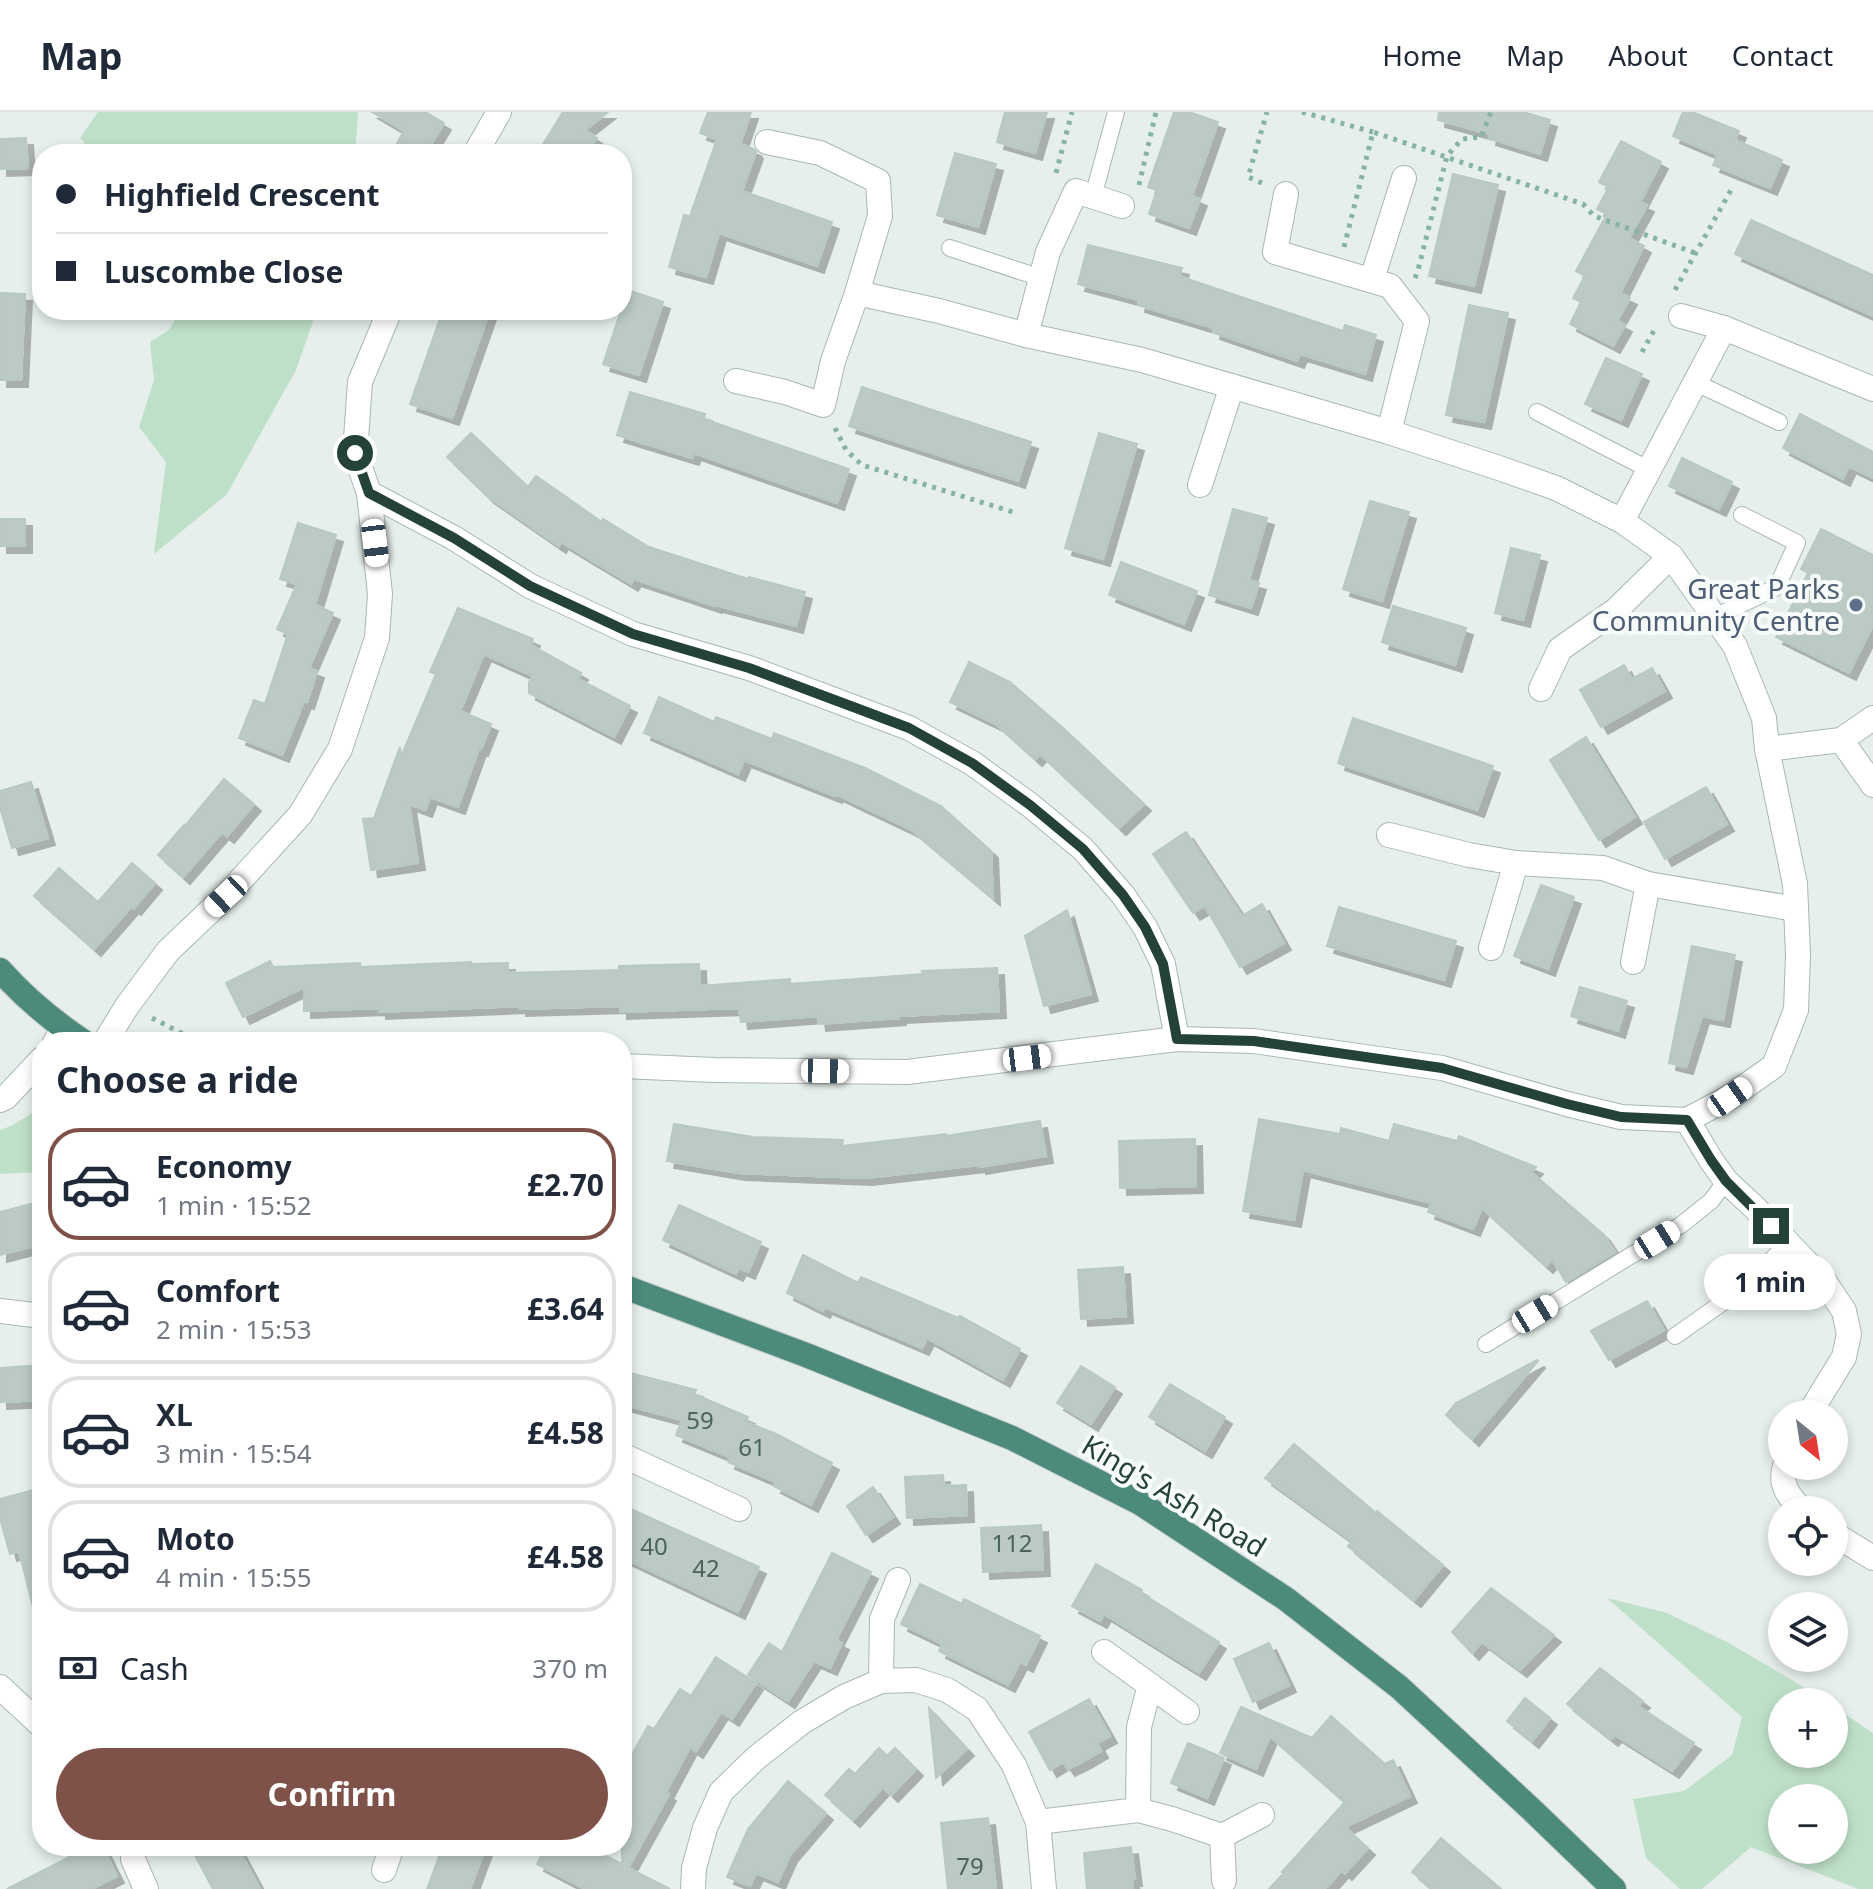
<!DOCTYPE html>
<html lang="en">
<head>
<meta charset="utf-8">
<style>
	body { margin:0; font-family:"Noto Sans",sans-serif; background:#f6f6f7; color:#1f2937; height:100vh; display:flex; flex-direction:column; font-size:30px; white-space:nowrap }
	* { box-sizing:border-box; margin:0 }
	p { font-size:26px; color:#747a83 }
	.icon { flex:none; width:44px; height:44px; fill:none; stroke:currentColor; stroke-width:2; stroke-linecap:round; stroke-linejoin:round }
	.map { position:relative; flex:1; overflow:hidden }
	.drawer { position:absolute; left:32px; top:920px; width:600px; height:824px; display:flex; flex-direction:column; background:#fff; border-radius:32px; box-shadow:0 4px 12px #0003 }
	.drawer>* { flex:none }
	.banner { position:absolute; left:32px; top:32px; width:600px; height:176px; border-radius:32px; box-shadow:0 4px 12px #0003; display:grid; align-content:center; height:176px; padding:0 24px; background:#fff }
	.needle { width:52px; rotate:150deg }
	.tools { position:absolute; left:1768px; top:1288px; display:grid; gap:16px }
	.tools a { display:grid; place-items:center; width:80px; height:80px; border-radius:50%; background:#fff; box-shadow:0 4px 12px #0003; font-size:40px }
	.end { position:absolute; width:36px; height:36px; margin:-18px; border:10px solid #24423a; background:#fff; box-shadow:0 0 0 4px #fff }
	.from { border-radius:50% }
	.bubble { position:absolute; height:56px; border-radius:28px; background:#fff; box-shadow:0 4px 12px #0003; font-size:26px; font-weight:700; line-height:56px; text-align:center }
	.car { position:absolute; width:24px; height:48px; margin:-24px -12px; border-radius:10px; box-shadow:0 0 6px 2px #0007; background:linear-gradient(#fff 24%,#345 0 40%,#fff 0 76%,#345 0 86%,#fff 0) }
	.banner b { display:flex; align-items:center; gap:28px; height:76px; font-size:30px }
	.banner b+b { border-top:2px solid #e0e1e3 }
	.banner i { width:20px; height:20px; background:#1f2937 }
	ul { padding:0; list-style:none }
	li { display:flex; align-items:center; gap:24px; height:112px; margin:0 16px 12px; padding:0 8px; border:4px solid #e0e1e3; border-radius:32px }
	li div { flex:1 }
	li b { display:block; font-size:30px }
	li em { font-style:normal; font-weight:700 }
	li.active { border-color:#7f5249 }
	li>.icon { width:72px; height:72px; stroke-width:1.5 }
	h2 { padding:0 24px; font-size:36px; line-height:96px }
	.pay { display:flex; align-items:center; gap:20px; height:88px; padding:0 24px; font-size:30px }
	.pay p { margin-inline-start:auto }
	.button { display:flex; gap:16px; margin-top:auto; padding:16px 24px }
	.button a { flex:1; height:92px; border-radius:48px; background:#7f5249; color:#fff; font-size:32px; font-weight:700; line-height:92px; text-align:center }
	header { display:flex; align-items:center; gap:48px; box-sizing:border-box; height:112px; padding:0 40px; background:#fff; border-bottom:2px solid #e0e1e3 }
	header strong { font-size:38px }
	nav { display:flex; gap:44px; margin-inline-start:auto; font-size:28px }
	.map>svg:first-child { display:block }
	.green { fill:#bfe0c8; fill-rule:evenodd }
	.building { fill:#bbcac4; stroke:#b8c9c2; stroke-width:2; filter:url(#shadow) }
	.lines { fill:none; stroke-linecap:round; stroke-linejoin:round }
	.service-casing { stroke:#a8b8b2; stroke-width:18 }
	.minor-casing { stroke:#a8b8b2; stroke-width:26 }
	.trunk-casing { stroke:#c2cac8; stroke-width:26 }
	.path { stroke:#86b3a5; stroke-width:5; stroke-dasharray:4 6; stroke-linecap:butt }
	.service { stroke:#fff; stroke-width:16 }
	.minor { stroke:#fff; stroke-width:24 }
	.trunk { stroke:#4c8a7c; stroke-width:24 }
	.route { stroke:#24423a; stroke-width:10 }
	.service-dot { fill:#5c6f8a; stroke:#f7fbf9; stroke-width:3 }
	.labels { text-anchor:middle; stroke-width:8; stroke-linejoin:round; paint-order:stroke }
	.number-label { font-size:24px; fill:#4a645c }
	.service-label { font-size:28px; fill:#4e5e75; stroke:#f7fbf9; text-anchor:end }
	.street-label { font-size:28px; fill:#24423a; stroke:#f7fbf9 }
</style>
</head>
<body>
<header>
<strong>Map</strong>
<nav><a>Home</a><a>Map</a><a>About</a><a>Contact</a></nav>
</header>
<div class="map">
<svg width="1873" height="1777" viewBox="0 0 1873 1777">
	<defs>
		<filter id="shadow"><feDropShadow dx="7" dy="7" stdDeviation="0" flood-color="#0004"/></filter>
	</defs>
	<rect width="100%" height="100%" fill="#e6efeb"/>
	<!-- green -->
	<g class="green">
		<polygon points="98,0 358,0 355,42 95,42 80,26"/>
		<polygon points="181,198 317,198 296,258 227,382 154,442 166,350 139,315 154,268 150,230 169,218"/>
		<polygon points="42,995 42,1060 0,1062 0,1018 11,1014"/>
		<path d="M1607,1486L1667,1501L1727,1530L1792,1568L1826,1590H1782V1642H1834V1595L1873,1621V1777H1858L1751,1735L1702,1777H1680L1646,1746L1633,1687L1684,1679L1732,1643L1742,1605ZM1834,1686V1738H1782V1686Z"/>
	</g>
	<!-- building -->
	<g class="building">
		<polygon points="372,0 425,0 444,11 425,42 391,42 404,19"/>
		<polygon points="563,0 608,0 585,18 597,26 587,42 537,42"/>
		<polygon points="708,0 751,0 740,32 754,37 756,40 742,79 832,110 817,154 719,121 706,165 669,155 684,103 690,104 717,27 700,21"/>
		<polygon points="1005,0 1047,0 1035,41 997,30"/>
		<polygon points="1174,0 1189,0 1218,10 1192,84 1200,87 1189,116 1149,102 1157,78 1148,75"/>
		<polygon points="1439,0 1523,0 1550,8 1540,42 1489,26 1490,22 1438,8"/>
		<polygon points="1683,0 1692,0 1739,19 1735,28 1782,48 1770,76 1713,53 1718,43 1673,24"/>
		<polygon points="26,26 28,56 0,57 0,27"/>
		<polygon points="1621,29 1661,50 1640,90 1647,93 1629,126 1644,134 1620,181 1630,186 1617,209 1625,213 1613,234 1570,212 1581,190 1573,186 1585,164 1576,159 1607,102 1597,97 1609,75 1599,70"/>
		<polygon points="955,41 996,52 978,115 937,103"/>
		<polygon points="1453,62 1498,73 1474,174 1429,164"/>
		<polygon points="1751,108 1873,163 1873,204 1735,142"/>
		<polygon points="1088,133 1182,156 1179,164 1343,219 1345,213 1376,223 1365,262 1300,242 1297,249 1213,220 1214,216 1138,193 1139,188 1078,172"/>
		<polygon points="628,178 663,190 639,263 603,252"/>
		<polygon points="0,181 25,182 21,268 0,268"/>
		<polygon points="1469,193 1508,201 1484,310 1446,303"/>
		<polygon points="443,198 490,198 452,306 410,292"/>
		<polygon points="1606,246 1642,262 1621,308 1585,292"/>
		<polygon points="862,275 1031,330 1018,369 849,314"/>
		<polygon points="630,280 705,302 704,307 849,357 837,391 694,341 692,346 617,323"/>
		<polygon points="1800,302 1873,340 1873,366 1849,354 1843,367 1783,336"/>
		<polygon points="471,321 528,375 536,364 602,410 603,407 649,435 748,467 749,465 805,480 796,514 716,493 715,494 634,467 631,472 561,430 559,434 487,384 447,345"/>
		<polygon points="1099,321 1137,332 1103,447 1065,436"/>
		<polygon points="1682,346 1732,370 1719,397 1669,374"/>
		<polygon points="1370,389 1409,400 1382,489 1343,477"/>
		<polygon points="1233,397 1267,406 1249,468 1259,471 1251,496 1209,483"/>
		<rect x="0" y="407" width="25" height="27"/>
		<polygon points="298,411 336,423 315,493 333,501 309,556 317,559 307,590 304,589 282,643 239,626 254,588 265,592 288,522 277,517 297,472 280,467"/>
		<polygon points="1821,417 1873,443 1873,513 1849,561 1776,525 1808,461 1801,457"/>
		<polygon points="1511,436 1540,443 1523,508 1495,501"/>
		<polygon points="1121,450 1197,479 1184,512 1109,483"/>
		<polygon points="1393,494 1466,516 1455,553 1382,530"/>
		<polygon points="458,496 533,527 531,533 581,561 578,567 630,594 614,625 529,581 529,570 533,564 484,542 460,599 491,612 481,637 479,636 458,695 430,685 425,698 409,692 418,751 371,758 363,707 374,706 400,635 401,645 436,562 430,560"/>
		<polygon points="969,550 1010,570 1063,616 1144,692 1119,716 1040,642 1035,647 996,612 950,590"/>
		<polygon points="1624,553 1632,567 1652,556 1665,579 1601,615 1580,578"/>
		<polygon points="659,585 714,610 716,605 772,627 774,621 865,656 941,694 991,739 993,786 912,718 836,682 835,684 744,648 738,662 644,621"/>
		<polygon points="1353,606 1493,654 1477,698 1338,651"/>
		<polygon points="1586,625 1635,705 1599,728 1550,648"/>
		<polygon points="224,667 254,692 227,724 222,720 183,765 158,743 184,713 185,714"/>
		<polygon points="31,670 48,726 12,736 0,695 0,679"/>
		<polygon points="1706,675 1727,712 1665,747 1644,710"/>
		<polygon points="1186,720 1242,804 1262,792 1284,831 1240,855 1205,794 1193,801 1153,742"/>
		<polygon points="132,751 155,771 134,796 132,794 94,837 34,784 59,756 98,790"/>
		<polygon points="1541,773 1574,785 1548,857 1514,844"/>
		<polygon points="1339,795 1456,829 1444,868 1327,834"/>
		<polygon points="1067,798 1091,882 1044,894 1025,824"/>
		<polygon points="1692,834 1735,843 1723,908 1702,904 1686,955 1669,951"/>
		<polygon points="270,849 273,855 360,851 360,855 471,850 471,852 508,851 508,861 619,858 619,854 699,852 700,874 790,867 790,872 923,862 922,859 997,856 999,899 899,904 899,906 819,912 818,904 741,910 739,896 620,900 620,894 519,897 519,894 379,900 379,896 304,899 304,875 243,905 226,871"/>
		<polygon points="1580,875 1627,889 1618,919 1571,904"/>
		<polygon points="1259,1007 1340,1022 1341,1016 1389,1029 1394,1012 1457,1029 1459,1024 1536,1055 1531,1060 1603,1122 1615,1140 1566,1170 1552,1147 1546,1154 1482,1096 1473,1117 1428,1100 1431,1091 1303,1058 1294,1108 1243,1099"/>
		<polygon points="1040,1009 1046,1044 979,1055 979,1053 866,1066 738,1061 667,1049 674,1012 753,1025 843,1028 842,1034 946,1022 946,1024"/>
		<polygon points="1195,1027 1196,1074 1120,1076 1119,1029"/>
		<polygon points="42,1089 42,1132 0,1143 0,1100"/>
		<polygon points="679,1093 761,1130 748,1160 739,1156 736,1162 663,1128"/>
		<polygon points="803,1143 858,1171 861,1165 958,1206 960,1204 1020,1237 1003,1268 927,1226 922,1236 825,1195 823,1199 787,1181"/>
		<polygon points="1123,1155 1126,1204 1081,1207 1078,1158"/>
		<polygon points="1647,1189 1664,1218 1609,1248 1591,1219"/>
		<polygon points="1537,1248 1538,1249 1472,1327 1446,1303 1456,1291"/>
		<polygon points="42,1253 42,1288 0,1290 0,1256"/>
		<polygon points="1081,1254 1115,1275 1091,1312 1057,1291"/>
		<polygon points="626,1260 696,1278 694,1282 748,1305 746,1310 776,1322 832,1351 811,1393 774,1374 776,1370 728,1350 730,1345 676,1323 682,1308 622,1292 622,1274"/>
		<polygon points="1170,1272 1225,1305 1205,1339 1149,1305"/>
		<polygon points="1294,1332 1376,1401 1377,1399 1443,1453 1414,1488 1348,1434 1352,1429 1265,1366"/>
		<polygon points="943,1363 944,1374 966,1373 967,1403 907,1406 905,1365"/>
		<polygon points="873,1375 893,1405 866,1423 847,1394"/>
		<polygon points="37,1377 42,1396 42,1494 33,1495 19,1439 10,1442 0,1406 0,1387"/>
		<polygon points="622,1393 759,1455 738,1500 622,1445"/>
		<polygon points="1041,1413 1043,1457 983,1460 981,1416"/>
		<polygon points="832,1441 871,1460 836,1528 842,1531 830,1556 814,1549 788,1589 748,1563 769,1531 782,1540"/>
		<polygon points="1096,1452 1142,1478 1141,1481 1219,1530 1199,1561 1104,1502 1100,1509 1072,1494"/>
		<polygon points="920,1472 962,1492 964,1487 1040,1524 1026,1553 1020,1550 1008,1573 939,1539 943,1532 901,1512"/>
		<polygon points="1491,1476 1554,1523 1520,1558 1482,1530 1472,1541 1452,1520"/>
		<polygon points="1269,1531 1289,1573 1253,1590 1234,1547"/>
		<polygon points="716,1545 756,1571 732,1607 721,1600 696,1639 690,1635 666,1680 669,1682 628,1756 670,1777 585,1777 537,1752 546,1734 586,1734 622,1752 622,1660 648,1614 654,1617 680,1577 691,1584"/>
		<polygon points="1600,1556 1643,1589 1638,1594 1694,1631 1672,1659 1615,1623 1611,1627 1567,1592"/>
		<polygon points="1525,1586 1550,1606 1532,1629 1507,1609"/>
		<polygon points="1089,1587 1110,1624 1097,1631 1101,1639 1082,1650 1068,1657 1063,1650 1050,1658 1029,1620"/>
		<polygon points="1241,1595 1312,1626 1331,1604 1385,1652 1393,1648 1410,1684 1345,1715 1368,1736 1345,1761 1342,1758 1325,1777 1269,1777 1284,1761 1282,1760 1345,1690 1270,1624 1256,1657 1220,1641"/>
		<polygon points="929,1596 967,1637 936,1666"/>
		<polygon points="1188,1631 1224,1646 1207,1686 1171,1671"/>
		<polygon points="879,1636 887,1644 895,1636 916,1657 891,1683 883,1675 853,1708 825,1683 849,1657 855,1662"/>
		<polygon points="788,1669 826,1701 790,1743 778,1770 756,1761 750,1774 727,1765 748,1717"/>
		<polygon points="988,1706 996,1777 948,1777 941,1711"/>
		<polygon points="1441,1726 1501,1777 1432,1777 1412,1760"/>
		<polygon points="91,1734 102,1734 117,1764 91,1777 7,1777"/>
		<polygon points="190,1734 237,1734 260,1777 213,1777"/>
		<polygon points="443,1734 486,1734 470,1777 427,1777"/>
		<polygon points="1131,1735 1135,1767 1132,1767 1133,1777 1087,1777 1084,1741"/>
	</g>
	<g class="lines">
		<!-- service casing -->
		<g class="service-casing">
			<g id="service">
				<polyline points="1093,85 1116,0"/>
				<polyline points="950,136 1041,166"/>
				<polyline points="1696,271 1779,310"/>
				<polyline points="1537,300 1648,357"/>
				<polyline points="1715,505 1777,475 1797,431 1742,403"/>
				<polyline points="1675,1224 1752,1170 1787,1131"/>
				<polyline points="1486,1232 1681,1113 1711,1089 1726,1069"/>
			</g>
		</g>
		<!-- minor casing -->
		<g class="minor-casing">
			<g id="minor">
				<polyline points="767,30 820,41 878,69 880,104 857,181"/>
				<polyline points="475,42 499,0"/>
				<polyline points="1286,82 1275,140 1390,174 1417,209 1389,320"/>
				<polyline points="1372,167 1404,66"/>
				<polyline points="1681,204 1724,216"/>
				<polyline points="1026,223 1048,140 1076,79 1122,94"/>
				<polyline points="736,269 785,280 823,293 833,249 857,181 939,199 1026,223 1142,248 1389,320 1496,355 1556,376 1622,409 1671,444 1735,534 1764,606 1767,637 1795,772 1798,843 1796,898 1774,954 1730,985 1687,1008"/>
				<polyline points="1200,373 1232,274"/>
				<polyline points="369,381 454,426 530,474 633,522 749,556 909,616 972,651 1030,693 1083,737 1123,783 1145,815 1163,852 1177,927"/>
				<polyline points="1622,409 1724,216 1873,277"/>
				<polyline points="1541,577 1560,537 1616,498 1671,444"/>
				<polyline points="1841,628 1873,673"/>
				<polyline points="1767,637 1841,628 1873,606"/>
				<polyline points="1389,723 1469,743 1516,751 1603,756 1648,772 1796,797"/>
				<polyline points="1491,836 1516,751"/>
				<polyline points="1633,850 1648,772"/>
				<polyline points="55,930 65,917"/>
				<polyline points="105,930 127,894 168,839 226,784 300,703 340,637 377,526 380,482 369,381 355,341 360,270 390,198"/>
				<polyline points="622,954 715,958 907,960 1177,927 1254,929 1442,956 1567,992 1621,1005 1687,1008"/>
				<polyline points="0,988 6,985 42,947"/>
				<polyline points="1687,1008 1711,1048 1726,1069 1755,1096 1824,1169 1844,1199 1849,1222 1844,1245 1809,1302"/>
				<polyline points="0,1199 42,1204"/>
				<polyline points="622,1343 739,1397"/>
				<path d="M1785,1354C1779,1373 1789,1385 1802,1398"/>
				<polyline points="1834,1422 1873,1446"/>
				<polyline points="1104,1540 1187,1600"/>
				<polyline points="881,1569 882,1507 898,1468"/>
				<polyline points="0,1575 42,1614"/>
				<polyline points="1138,1698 1172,1707 1222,1724 1262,1703"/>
				<polyline points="1038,1710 1138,1698 1139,1615 1150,1573"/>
				<polyline points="1222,1724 1224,1769"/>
				<polyline points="133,1747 146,1777"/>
				<polyline points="384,1758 392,1734"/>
				<polyline points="693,1777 694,1756 705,1716 721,1680 756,1646 802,1610 844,1585 881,1569 916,1568 947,1578 977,1597 1014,1653 1038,1710 1044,1777"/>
			</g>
		</g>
		<!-- trunk casing -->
		<g class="trunk-casing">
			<g id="trunk">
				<path d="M0,858C24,885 54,910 84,930"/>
				<polyline points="622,1174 806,1243 1012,1326 1140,1391 1286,1487 1399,1575 1531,1697 1614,1777"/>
			</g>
		</g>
		<!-- path -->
		<g class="path">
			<polyline points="1302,0 1373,20"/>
			<polyline points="1056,61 1072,0"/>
			<polyline points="1262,71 1248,65 1267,0"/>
			<polyline points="1139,73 1156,0"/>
			<polyline points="1344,135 1373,20 1583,92 1594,104 1695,141"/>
			<polyline points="1415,166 1418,158 1447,44 1462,27 1481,25 1491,0"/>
			<polyline points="1675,178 1731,78"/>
			<polyline points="1642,240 1656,215"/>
			<polyline points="835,316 846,338 862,353 1016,401"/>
			<polyline points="152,906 193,927 206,930"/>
		</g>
		<!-- service -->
		<use href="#service" class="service"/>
		<!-- minor -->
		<use href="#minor" class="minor"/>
		<!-- trunk -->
		<use href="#trunk" class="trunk"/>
	</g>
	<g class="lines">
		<!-- route -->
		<polyline class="route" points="355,341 369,381 454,426 530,474 633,522 749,556 856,596 909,616 972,651 1030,693 1083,737 1123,783 1145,815 1163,852 1177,927 1254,929 1442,956 1567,992 1621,1005 1687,1008 1711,1048 1726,1069 1771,1114"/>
	</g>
	<!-- markers -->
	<circle class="service-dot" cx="1856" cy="493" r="8"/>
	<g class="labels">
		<!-- number labels -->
		<g class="number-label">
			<text x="700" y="1317">59</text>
			<text x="752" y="1344">61</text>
			<text x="1012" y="1440">112</text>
			<text x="654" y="1443">40</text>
			<text x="706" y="1465">42</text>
			<text x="970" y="1763">79</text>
		</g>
		<!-- service labels -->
		<g class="service-label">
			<text x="1840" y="487">Great Parks<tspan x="1840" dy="32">Community Centre</tspan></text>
		</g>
		<!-- street labels -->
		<g class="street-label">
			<text transform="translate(1174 1384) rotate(31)" y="10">King's Ash Road</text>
		</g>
	</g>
</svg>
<div class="tools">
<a><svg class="needle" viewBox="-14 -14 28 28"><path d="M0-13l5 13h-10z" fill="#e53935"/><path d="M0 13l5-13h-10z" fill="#747a83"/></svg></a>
<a><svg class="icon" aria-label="locate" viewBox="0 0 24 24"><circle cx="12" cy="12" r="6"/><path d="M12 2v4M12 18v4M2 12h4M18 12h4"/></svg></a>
<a><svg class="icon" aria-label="layers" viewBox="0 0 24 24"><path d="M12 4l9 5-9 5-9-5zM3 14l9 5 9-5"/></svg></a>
<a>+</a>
<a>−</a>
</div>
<i class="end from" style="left:355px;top:341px"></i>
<i class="end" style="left:1771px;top:1114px"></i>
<div class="bubble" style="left:1704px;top:1142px;width:132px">1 min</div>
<i class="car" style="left:375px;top:431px;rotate:173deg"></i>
<i class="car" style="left:226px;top:784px;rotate:227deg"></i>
<i class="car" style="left:1027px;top:946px;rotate:83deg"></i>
<i class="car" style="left:825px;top:959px;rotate:91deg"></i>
<i class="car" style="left:1730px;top:985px;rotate:55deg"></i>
<i class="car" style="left:1657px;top:1128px;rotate:58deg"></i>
<i class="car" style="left:1535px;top:1202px;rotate:59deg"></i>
<div class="banner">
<b><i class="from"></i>Highfield Crescent</b>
<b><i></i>Luscombe Close</b>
</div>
<section class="drawer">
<h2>Choose a ride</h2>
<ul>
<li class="active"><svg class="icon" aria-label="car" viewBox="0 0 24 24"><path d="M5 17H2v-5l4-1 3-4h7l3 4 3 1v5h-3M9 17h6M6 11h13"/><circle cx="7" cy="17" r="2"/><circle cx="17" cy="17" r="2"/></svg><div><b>Economy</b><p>1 min · 15:52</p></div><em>£2.70</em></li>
<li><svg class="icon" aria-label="car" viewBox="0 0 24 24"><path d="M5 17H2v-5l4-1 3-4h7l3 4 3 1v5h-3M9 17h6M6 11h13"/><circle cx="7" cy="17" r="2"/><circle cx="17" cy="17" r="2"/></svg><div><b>Comfort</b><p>2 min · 15:53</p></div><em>£3.64</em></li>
<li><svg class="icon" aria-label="car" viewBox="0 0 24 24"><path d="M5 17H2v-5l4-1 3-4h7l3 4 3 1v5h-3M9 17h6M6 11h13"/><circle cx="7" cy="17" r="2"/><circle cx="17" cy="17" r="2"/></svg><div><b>XL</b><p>3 min · 15:54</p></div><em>£4.58</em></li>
<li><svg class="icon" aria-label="car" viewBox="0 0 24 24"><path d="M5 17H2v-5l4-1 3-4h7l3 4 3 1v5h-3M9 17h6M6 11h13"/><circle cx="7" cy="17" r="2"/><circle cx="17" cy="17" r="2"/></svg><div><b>Moto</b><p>4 min · 15:55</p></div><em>£4.58</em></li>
</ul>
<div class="pay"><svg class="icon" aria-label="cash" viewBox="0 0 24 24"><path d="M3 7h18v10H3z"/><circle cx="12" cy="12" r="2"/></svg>Cash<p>370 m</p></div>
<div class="button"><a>Confirm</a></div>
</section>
</div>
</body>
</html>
